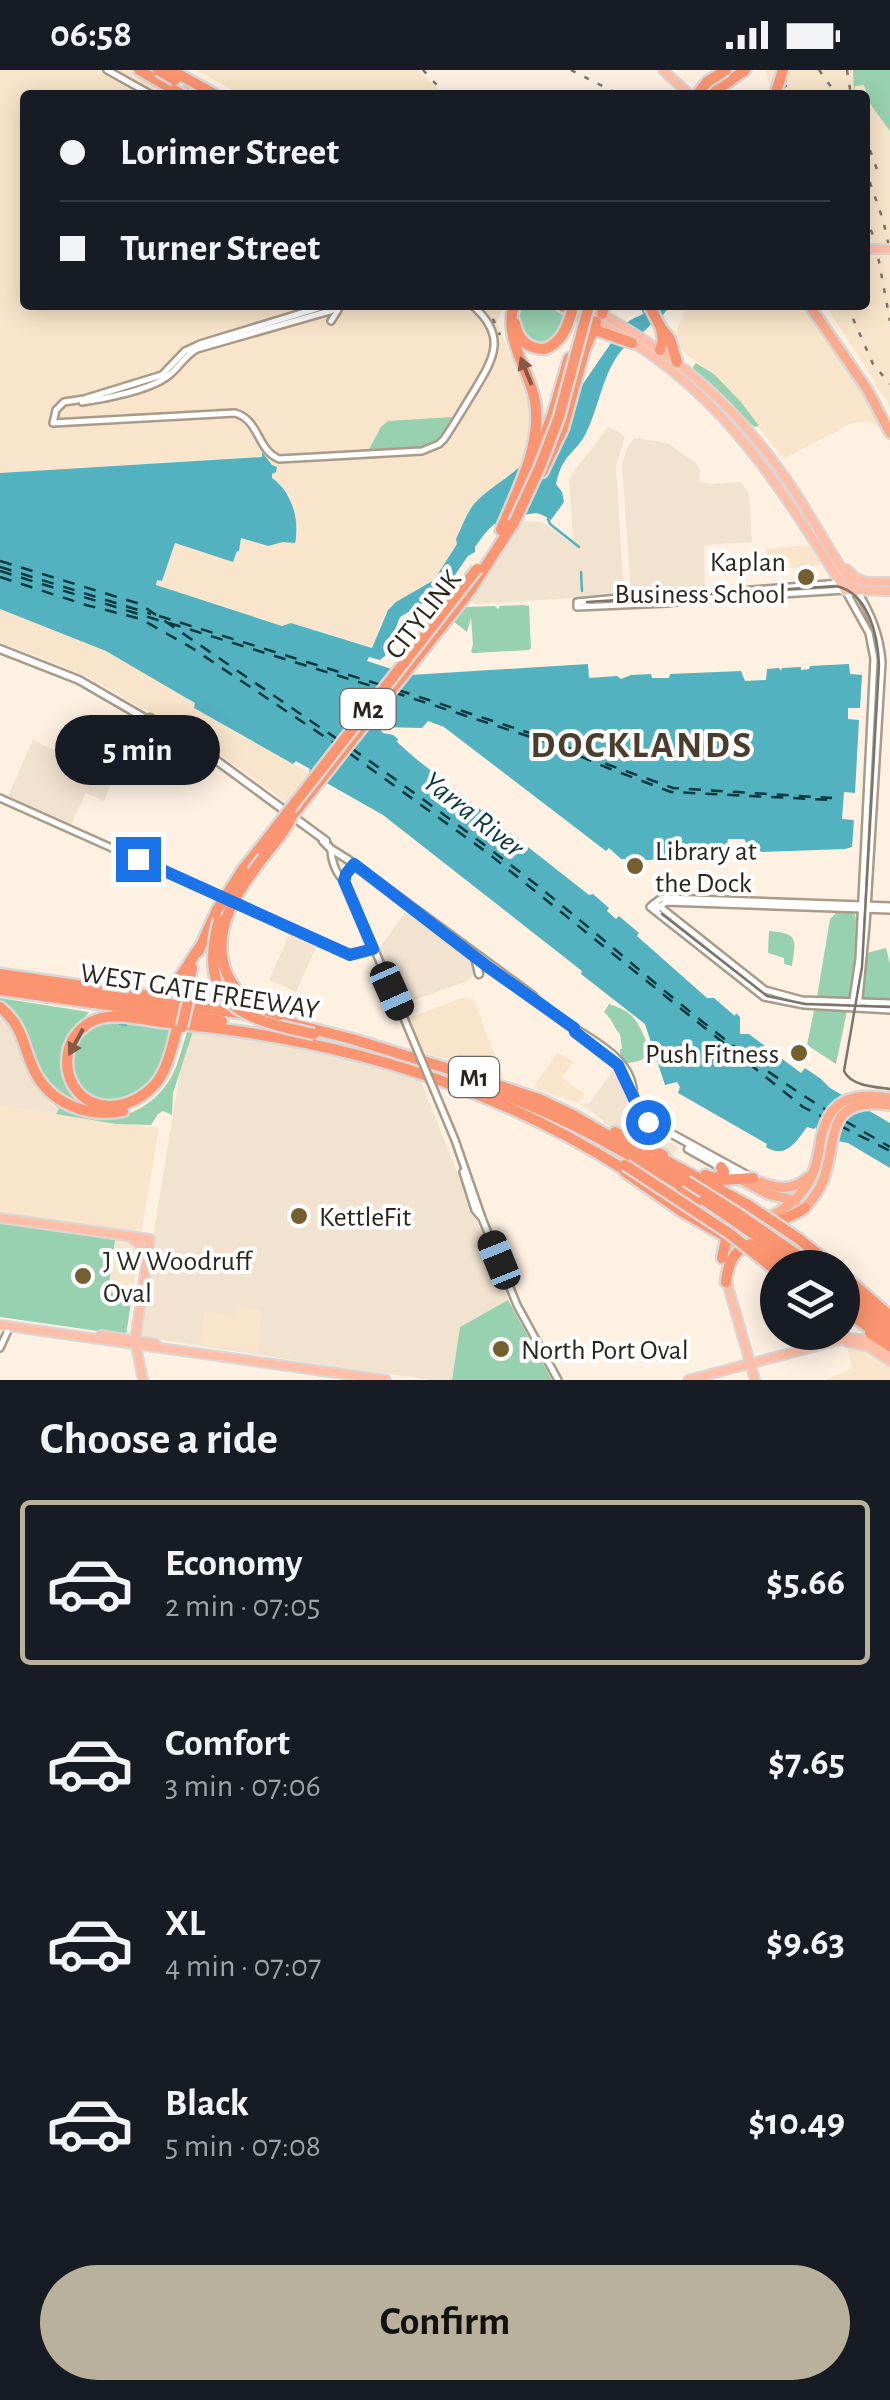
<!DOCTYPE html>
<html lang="en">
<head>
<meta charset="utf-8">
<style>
	body { margin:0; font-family:"Alegreya Sans",sans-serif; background:#20242c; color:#f1f3f6; height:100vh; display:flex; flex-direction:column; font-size:38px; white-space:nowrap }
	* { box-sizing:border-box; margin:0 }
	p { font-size:32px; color:#9ea1a6 }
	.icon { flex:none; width:55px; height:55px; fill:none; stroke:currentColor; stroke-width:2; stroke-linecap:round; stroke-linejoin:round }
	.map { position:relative; height:1310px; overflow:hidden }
	.panel { display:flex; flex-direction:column; background:#171b24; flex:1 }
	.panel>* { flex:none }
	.guide { position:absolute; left:20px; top:20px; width:850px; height:220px; border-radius:10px; box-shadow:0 5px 25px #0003; display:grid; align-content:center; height:220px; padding:0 40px; background:#171b24 }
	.controls { position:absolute; left:760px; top:1180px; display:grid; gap:20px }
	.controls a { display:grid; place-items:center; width:100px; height:100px; border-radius:50%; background:#171b24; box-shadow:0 5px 25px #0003; font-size:50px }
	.end { position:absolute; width:45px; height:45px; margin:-22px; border:12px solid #1a73e8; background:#fff; box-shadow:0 0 0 5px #fff }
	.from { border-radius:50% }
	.bubble { position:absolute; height:70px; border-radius:35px; background:#171b24; box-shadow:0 5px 25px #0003; font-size:32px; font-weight:700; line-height:70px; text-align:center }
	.car { position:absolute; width:30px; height:60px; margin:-30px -15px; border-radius:12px; box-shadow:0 0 8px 2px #0007; background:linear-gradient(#222 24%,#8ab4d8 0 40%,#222 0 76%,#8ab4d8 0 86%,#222 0) }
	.guide b { display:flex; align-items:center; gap:35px; height:95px; font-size:38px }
	.guide b+b { border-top:2px solid #363941 }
	.guide i { width:25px; height:25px; background:#f1f3f6 }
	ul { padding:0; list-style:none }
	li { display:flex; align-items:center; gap:30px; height:165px; margin:0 20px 15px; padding:0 20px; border:5px solid transparent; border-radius:10px }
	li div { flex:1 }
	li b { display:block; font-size:38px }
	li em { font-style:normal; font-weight:700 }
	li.selected { border-color:#b9b19c }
	li>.icon { width:90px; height:90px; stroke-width:1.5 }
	h2 { padding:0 40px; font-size:45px; line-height:120px }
	.primary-button { display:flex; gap:20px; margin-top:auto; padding:20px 40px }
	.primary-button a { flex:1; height:115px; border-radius:60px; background:#b9b19c; color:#111; font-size:40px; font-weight:700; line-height:115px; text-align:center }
	.status { display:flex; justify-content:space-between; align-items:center; height:70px; padding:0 50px; background:#171b24; direction:ltr }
	.status svg { height:28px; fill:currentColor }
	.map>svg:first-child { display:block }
	.commercial { fill:#f2e3d0 }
	.built { fill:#f9e5cb }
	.green { fill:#98d1b0 }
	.water { fill:#53b2c0 }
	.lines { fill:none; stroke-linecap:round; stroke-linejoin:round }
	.stream { stroke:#53b2c0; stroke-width:2.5 }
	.ferry { stroke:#0a383f; stroke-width:2.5; stroke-dasharray:12 10; stroke-linecap:butt }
	.primary-tunnel { stroke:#d4c8bb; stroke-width:8; stroke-dasharray:8 4; stroke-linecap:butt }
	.tertiary-casing { stroke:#a99b89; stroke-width:10 }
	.secondary-casing { stroke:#a99b89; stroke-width:11 }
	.primary-casing { stroke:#d9d8d6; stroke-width:12 }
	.trunk-casing { stroke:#d9d8d6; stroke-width:14 }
	.motorway-casing { stroke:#d9d8d6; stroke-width:15 }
	.tertiary { stroke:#fff; stroke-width:5 }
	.secondary { stroke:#fff; stroke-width:6 }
	.primary { stroke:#fdbfa9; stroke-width:8 }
	.trunk { stroke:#fcaa8c; stroke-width:9 }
	.motorway { stroke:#fb9470; stroke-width:10 }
	.tram { stroke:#7c7369; stroke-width:2.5 }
	.rail { stroke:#7c7369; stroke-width:2.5; stroke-dasharray:5 10; stroke-linecap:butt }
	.tertiary-bridge-casing { stroke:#a99b89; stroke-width:10; stroke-linecap:butt }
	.primary-bridge-casing { stroke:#d9d8d6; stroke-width:12; stroke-linecap:butt }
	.motorway-bridge-casing { stroke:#d9d8d6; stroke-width:15; stroke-linecap:butt }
	.tertiary-bridge { stroke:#fff; stroke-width:5 }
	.primary-bridge { stroke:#fdbfa9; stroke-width:8 }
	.motorway-bridge { stroke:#fb9470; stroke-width:10 }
	.oneway { fill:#895743 }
	.route { stroke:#1a73e8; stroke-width:12 }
	.poi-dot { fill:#74602f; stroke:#fff; stroke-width:4 }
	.labels { text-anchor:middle; stroke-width:8; stroke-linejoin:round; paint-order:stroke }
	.shield { fill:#fff; stroke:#6b6662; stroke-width:2.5 }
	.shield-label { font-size:25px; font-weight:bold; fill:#2b251e }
	.poi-label { font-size:28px; fill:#2b251e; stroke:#fff; text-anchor:start }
	.street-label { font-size:28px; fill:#2b251e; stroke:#fff }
	.water-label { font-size:30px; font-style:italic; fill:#0a383f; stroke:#fff }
	.district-label { font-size:38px; font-weight:bold; letter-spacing:2.5px; fill:#4a3d2d; stroke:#fff }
</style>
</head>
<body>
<div class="status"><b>06:58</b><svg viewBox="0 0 49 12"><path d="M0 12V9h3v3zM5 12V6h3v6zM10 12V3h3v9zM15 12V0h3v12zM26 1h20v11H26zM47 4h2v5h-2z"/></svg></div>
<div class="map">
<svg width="890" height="1310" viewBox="0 0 890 1310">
	<rect width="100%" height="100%" fill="#fef1e2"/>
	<!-- commercial -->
	<g class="commercial">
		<polygon points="608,357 621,363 625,368 616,395 624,525 476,534 470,530 522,451 542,452 571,473 573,469 569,408"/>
		<polygon points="634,368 667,373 696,393 700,400 699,411 710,414 741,412 749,424 752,472 704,475 705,521 631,524 622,395 626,381"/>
		<polygon points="33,670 114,708 104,731 86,723 71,755 8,726"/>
		<polygon points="406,841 472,889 476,901 468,911 400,935 379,879"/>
		<polygon points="289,865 316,877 296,922 269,910"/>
		<polygon points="0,942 13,959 36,1016 51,1034 59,1039 56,1044 0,1035"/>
		<polygon points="187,958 271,970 365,992 420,1009 508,1230 460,1257 452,1310 432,1310 337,1297 137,1266"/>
		<polygon points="615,997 640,1049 653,1062 678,1077 672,1086 603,1053 604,1051 581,1034 590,1033"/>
	</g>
	<!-- built -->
	<g class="built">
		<polygon points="0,0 129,0 173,25 25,25 25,235 504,235 497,252 528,328 530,351 529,377 523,395 484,424 471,437 456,468 457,474 438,505 430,513 391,536 382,549 373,577 292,553 282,556 156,515 157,510 162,511 175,473 233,492 237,481 239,481 241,468 267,476 283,472 294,472 298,462 290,425 272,408 272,404 278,399 264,386 0,403"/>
		<polygon points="196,0 418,0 444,25 242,25"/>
		<polygon points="765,0 853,0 853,11 864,15 871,35 890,61 890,340 887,330 875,315 876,313 825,235 865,235 865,25 773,25"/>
		<polygon points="687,235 799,235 829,268 870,332 888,366 876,354 868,352 852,353 784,389 749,345 741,332 714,304 680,280 677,260"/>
		<polygon points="809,475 822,495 791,498 790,491 766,492 766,479"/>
		<polygon points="0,539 106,580 188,627 195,633 195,639 310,704 289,734 205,674 84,605 0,572"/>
		<polygon points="461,928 473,929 476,935 504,1009 423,982 409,948"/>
		<polygon points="558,982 573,992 562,1008 585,1024 578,1033 533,1018"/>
		<polygon points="0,1035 159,1058 141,1164 0,1145"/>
		<polygon points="115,1170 135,1173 139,1180 132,1226 108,1223"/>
		<polygon points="235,1237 262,1241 256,1283 200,1274 205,1241 233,1246"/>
		<polygon points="847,1277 855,1277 876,1286 890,1297 890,1310 824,1310 852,1299"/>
	</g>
	<!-- green -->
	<g class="green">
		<polygon points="853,0 890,0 890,61 871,35 864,15 855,16 854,25"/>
		<polygon points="522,235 557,235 570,242 560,266 546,276 531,275 518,254"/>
		<polygon points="696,293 714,304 741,332 759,356 755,357 745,351 694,301 693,297"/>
		<path d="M452,347C446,363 436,374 420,378L289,386L369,379L381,357L388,351Z"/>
		<polygon points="523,535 529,536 531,578 529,580 473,583 471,582 473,574 471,548 467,562 454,552 466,537 495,536 498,539 500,536"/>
		<polygon points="836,843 854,843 856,848 854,899 849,927 817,927 830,849"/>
		<path d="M769,861C799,863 796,870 792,896L784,894V888L768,883Z"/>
		<polygon points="886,878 890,894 890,930 863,929 867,883"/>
		<polygon points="0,928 89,942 68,969 63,988 87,1031 84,1037 62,1028 45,1011 0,935"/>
		<path d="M609,934C632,941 637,949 646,971C648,977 652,979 647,986C644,991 632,992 625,994L620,988V979H622L620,964C614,959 614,951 604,942Z"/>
		<polygon points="814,940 847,941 836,994 807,975"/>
		<path d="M116,951L173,955C168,972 165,991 155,1006C148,1017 136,1024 124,1028C67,1044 49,955 116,951Z"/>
		<path d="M188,960L193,961L173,1023L172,1045L163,1041L158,1044L151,1055L116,1054L56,1044L59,1039L40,1021C53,1030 65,1039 81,1044C120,1057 161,1035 176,997C181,985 183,972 188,960Z"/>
		<polygon points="0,1153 115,1170 108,1222 132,1226 126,1265 0,1247"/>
		<polygon points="508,1230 552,1310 452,1310 460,1257"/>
	</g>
	<!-- water -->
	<path class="water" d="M654,235H671L662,246L655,248C649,261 631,269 621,281C603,303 599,336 587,361C576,385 563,381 556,414L562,422L564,432L551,450C537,442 538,442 521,446C492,453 493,452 475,477V482L468,486L444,521L400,547L385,586L380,590L369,587L367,591L410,605L588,594L589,608L617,606L621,609L631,605L651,604L652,608H669L670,604L741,601L745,611L766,610L767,599L779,598L781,601L782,598L801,597V600L809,599L810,596L849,594L850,604L862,605L860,638H848V649L859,650L855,723L844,722L842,749L854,750L852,777L845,779L762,782L750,778L744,769H728L725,785L648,790L621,789L609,778L606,781L444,657L428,651L422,658L383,657L381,660L383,663L393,665L398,669L397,672L415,688L589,825L593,824L609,838L607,841L616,849L619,846L639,863L637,866L707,928H714L735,946L736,943L740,947V964H749L801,1003L805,998L821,1009L830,1018L890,1053V1098L848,1073L837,1071L816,1060V1057L814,1059L807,1057C795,1073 786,1089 766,1077L767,1074L678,1023L680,1017L677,1012L665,1015L645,954L581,904L582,901L383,745L309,703L310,699L296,691L293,694L194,638L195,633L188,629L106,581L0,539V403L262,387V382L272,395L277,397L276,402L272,404V408C292,422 300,450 295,473L283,472L268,476L241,468L239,481H237L233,492L175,473L162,511L157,510L156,515L282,556L291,553L372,578L388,540L396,532L434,510L457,474L456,469C462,457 466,444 474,434C490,416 513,406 527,389C564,348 590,300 623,257C631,246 645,247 654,235Z"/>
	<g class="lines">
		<!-- stream -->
		<g class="stream">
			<polyline points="640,235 645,244"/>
			<polyline points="548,449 550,454 579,477"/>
			<polyline points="581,502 582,521"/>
			<polyline points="120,954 126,955"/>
		</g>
		<!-- ferry -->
		<g class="ferry">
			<polyline points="0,491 140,534 340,671"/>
			<polyline points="0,497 151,544"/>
			<polyline points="0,501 161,551"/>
			<polyline points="0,507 86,535 141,549 192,578 334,673"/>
			<polyline points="159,546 381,615"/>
			<polyline points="169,553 381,619"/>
			<polyline points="398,620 548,669 609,695 673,718 832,728"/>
			<polyline points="393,622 546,672 608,698 671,722 832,730"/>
			<path d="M351,678C411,720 471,764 529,809C632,890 726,981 838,1047"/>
			<polyline points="349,683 489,784 803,1037 890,1081"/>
			<polyline points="845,1051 890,1077"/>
		</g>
		<!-- primary-tunnel -->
		<polyline class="primary-tunnel" points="172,10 198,25"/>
		<!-- tertiary casing -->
		<g class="tertiary-casing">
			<g id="tertiary">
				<polyline points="107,0 152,25"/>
				<path d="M328,235L200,274L185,281L162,305L84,329L64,332L56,340L53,353L235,343C260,350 256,379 279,389L422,381L439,374L444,369C455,353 464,337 474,321C495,287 507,265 472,235"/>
				<polyline points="331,251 338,240"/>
				<path d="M82,332C105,329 150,320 168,306C179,298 184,286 197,279L330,241L342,235"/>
				<polyline points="840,513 703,524 670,523 577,532 577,537 667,533 702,529 845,520 869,563 874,589 859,889 852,937"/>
				<path d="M858,522C871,544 880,565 882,592L866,855L858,938"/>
				<polyline points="0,728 226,829"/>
				<path d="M331,779C331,790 336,805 345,811L401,941"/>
				<polyline points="345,811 346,804 354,794"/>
				<polyline points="236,833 348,884 373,879"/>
				<polyline points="653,834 659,836 765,920 802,930 890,933"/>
				<polyline points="890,836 666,828 660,829 650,837 764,927 804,935 890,940"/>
				<polyline points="657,839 666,832 890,840"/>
				<polyline points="455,1070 482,1148 517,1235 558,1310"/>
				<polyline points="463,1102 475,1140 482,1148"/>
				<polyline points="0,1278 10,1256"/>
			</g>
		</g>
		<!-- secondary casing -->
		<g class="secondary-casing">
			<g id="secondary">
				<polyline points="0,579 79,610 148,650"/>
				<polyline points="148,649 150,648 208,682 209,685 326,771"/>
				<path d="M323,771L331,779L347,789L533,926L536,930C547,938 557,947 569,955C593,971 632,989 633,1023"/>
				<polyline points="475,887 479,904"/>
				<polyline points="631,1021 642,1041 661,1058 752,1108"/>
				<polyline points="688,1079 738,1107"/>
			</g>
		</g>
		<!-- primary casing -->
		<g class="primary-casing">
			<g id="primary">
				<polyline points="663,0 690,25"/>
				<path d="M586,235C673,283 730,328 787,410C812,446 831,485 857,521"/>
				<path d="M593,250C717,312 774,408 845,520L890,521"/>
				<polyline points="847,499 856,508 867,512"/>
				<polyline points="865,512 890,512"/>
				<polyline points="0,1148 150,1169 135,1271 143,1310"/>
				<polyline points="132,1168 140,1175 143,1190"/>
				<polyline points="726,1209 755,1310"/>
				<polyline points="0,1255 386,1310"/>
				<polyline points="101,1265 156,1274"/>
				<polyline points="847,1272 869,1277 890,1291"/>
				<polyline points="688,1310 848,1268 870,1270 890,1282"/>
			</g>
		</g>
		<!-- trunk casing -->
		<g class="trunk-casing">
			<g id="trunk">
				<polyline points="809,235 867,319 890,363"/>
				<polyline points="742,1110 768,1124 796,1131"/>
				<path d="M760,1112C779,1119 793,1121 808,1107"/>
				<path d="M805,1138C812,1130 819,1121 823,1111C839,1067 823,1027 890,1035"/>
				<path d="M769,1147C789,1137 804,1125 813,1103C818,1091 819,1077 822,1064C831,1027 856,1023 890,1028"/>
			</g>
		</g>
		<!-- motorway casing -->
		<g class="motorway-casing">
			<g id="motorway">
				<polyline points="139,0 183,25"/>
				<polyline points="710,25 745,0"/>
				<polyline points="649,235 661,258 670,269 677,292"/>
				<polyline points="602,244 605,235"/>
				<path d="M515,253C518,270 528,279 545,279"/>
				<polyline points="591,262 598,261 632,273"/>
				<polyline points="660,280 663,270 661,259"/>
				<polyline points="534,393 553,343 569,288"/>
				<polyline points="542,402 563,358 584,282 596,252 581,247 560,235"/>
				<path d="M501,460C516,423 539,382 536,340C534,304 502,272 514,235"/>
				<polyline points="292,746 469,522 517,448"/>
				<polyline points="243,799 259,779"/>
				<polyline points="198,882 217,840"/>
				<polyline points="0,904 97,918"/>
				<polyline points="0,912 262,946 352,969 449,999 539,1029 573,1045 686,1111"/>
				<polyline points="0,920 222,951"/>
				<path d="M133,925C177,928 179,905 200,877"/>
				<polyline points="184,931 192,898"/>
				<path d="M0,937C24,957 22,975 34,1000C50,1034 88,1048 123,1041"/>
				<path d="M178,955C173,972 170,991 161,1006C143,1036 95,1051 73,1015C67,1004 66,990 69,978C74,963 86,952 101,948C122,943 148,951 169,953C267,962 366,982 458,1017C517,1039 575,1068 628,1102"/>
				<path d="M456,1009C481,1018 507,1025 531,1036C591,1061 649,1096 704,1130"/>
				<polyline points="615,1062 663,1085"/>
				<polyline points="659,1087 748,1135"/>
				<path d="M625,1102L681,1141L735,1172C747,1170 754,1161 765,1156C780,1150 792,1147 805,1138"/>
				<polyline points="705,1105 721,1110 753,1108"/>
				<polyline points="713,1109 724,1104 724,1101 721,1097"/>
				<polyline points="677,1124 738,1160 747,1163 754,1162"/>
				<polyline points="765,1164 771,1161 777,1162 825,1196"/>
				<polyline points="722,1188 727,1165"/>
				<polyline points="842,1204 890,1246"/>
				<path d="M726,1212C728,1193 733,1182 750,1173"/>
				<polyline points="842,1218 890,1255"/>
				<polyline points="842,1228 890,1265"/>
				<polyline points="842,1239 877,1263"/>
				<polyline points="870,1263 890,1276"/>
			</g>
		</g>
		<!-- tertiary -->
		<use href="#tertiary" class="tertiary"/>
		<!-- secondary -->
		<use href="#secondary" class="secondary"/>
		<!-- primary -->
		<use href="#primary" class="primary"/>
		<!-- trunk -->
		<use href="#trunk" class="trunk"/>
		<!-- motorway -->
		<use href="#motorway" class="motorway"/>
		<!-- tram -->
		<g class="tram">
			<path d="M587,532L836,516C869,523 878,566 879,595L862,897L844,1001C851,1016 875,1017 890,1019"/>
			<polyline points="662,844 767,926 805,934 890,937"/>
		</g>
		<!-- rail -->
		<g class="rail">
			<polyline points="423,0 446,25"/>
			<polyline points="571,0 620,25"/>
			<polyline points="776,0 791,25"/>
			<polyline points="819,0 837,25"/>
			<polyline points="847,0 851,25"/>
			<polyline points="865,66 880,108"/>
			<polyline points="865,98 883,150 889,176"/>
			<polyline points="865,146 875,170 890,251"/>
			<polyline points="487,235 500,265"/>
			<polyline points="847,235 873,294 890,314"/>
		</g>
		<!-- tertiary-bridge casing -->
		<g class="tertiary-bridge-casing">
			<polyline id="tertiary-bridge" points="401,941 455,1070"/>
		</g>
		<!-- primary-bridge casing -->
		<g class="primary-bridge-casing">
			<polyline id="primary-bridge" points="865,179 890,179"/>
		</g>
		<!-- motorway-bridge casing -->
		<g class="motorway-bridge-casing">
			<g id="motorway-bridge">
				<polyline points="158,0 175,10"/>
				<polyline points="171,0 216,25"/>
				<polyline points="697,25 707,12 726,0"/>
				<polyline points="775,25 783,0"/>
				<path d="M545,279C565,271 568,253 574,235"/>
				<polyline points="514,453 539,399 559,347 589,235"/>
				<polyline points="259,779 477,499"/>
				<polyline points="217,840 243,799"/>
				<path d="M219,850C196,936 243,949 314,964"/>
				<path d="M280,945C257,939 237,927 227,904C208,860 240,817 266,784C275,772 286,761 292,746"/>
				<polyline points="182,957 188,931"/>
				<polyline points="625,1095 730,1164 778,1202"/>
				<polyline points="686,1111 737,1143 816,1198"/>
				<polyline points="704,1130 803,1198"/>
				<polyline points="748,1135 799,1169 835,1198"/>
				<polyline points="750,1174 793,1198"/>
			</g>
		</g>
		<!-- tertiary-bridge -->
		<use href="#tertiary-bridge" class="tertiary-bridge"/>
		<!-- primary-bridge -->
		<use href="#primary-bridge" class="primary-bridge"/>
		<!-- motorway-bridge -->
		<use href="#motorway-bridge" class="motorway-bridge"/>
	</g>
	<!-- one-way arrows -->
	<defs><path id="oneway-solid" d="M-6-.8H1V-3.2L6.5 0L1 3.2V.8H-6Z" transform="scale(2.5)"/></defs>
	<g class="oneway">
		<use href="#oneway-solid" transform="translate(526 301) rotate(-112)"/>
		<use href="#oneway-solid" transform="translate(76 972) rotate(118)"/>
	</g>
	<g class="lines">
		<!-- route -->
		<polyline class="route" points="138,789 350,885 373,879 344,811 346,804 354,794 488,897 574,958 575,962 618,995 642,1046 648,1052"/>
	</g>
	<!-- markers -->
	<g class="poi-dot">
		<circle cx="806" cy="507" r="10"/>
		<circle cx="635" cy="796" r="10"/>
		<circle cx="799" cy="983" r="10"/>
		<circle cx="299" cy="1146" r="10"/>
		<circle cx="83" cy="1206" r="10"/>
		<circle cx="501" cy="1279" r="10"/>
	</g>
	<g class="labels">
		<!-- shield labels -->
		<g class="shield">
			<rect x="340.5" y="619" width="55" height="40" rx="8"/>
			<rect x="449" y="987" width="50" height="40" rx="8"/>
		</g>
		<g class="shield-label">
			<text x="368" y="648">M2</text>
			<text x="474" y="1016">M1</text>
		</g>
		<!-- poi labels -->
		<g class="poi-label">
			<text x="786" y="501" text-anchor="end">Kaplan<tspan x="786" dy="32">Business School</tspan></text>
			<text x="655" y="790">Library at<tspan x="655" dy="32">the Dock</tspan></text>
			<text x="779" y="993" text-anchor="end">Push Fitness</text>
			<text x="319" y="1156">KettleFit</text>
			<text x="103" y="1200">J W Woodruff<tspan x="103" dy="32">Oval</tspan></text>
			<text x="521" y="1289">North Port Oval</text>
		</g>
		<!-- street labels -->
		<g class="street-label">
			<text transform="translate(422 544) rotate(-52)" y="10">CITYLINK</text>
			<text transform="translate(200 920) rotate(9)" y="10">WEST GATE FREEWAY</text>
		</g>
		<!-- water labels -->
		<g class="water-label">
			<text transform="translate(474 744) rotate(38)" y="10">Yarra River</text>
		</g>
		<!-- district labels -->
		<g class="district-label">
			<text x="642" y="687">DOCKLANDS</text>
		</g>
	</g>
</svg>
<div class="controls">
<a><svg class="icon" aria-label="layers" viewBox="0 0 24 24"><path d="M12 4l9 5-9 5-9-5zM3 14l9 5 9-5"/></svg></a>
</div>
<i class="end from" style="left:648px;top:1052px"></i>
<i class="end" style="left:138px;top:789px"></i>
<div class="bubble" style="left:55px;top:645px;width:165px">5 min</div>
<i class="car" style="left:392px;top:921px;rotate:156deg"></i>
<i class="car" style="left:499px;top:1190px;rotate:338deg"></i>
<div class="guide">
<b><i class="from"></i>Lorimer Street</b>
<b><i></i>Turner Street</b>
</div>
</div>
<section class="panel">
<h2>Choose a ride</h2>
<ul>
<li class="selected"><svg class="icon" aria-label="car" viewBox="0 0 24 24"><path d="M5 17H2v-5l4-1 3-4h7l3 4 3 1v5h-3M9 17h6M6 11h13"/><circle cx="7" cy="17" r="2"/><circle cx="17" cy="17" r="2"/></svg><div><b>Economy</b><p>2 min · 07:05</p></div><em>$5.66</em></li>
<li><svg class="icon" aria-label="car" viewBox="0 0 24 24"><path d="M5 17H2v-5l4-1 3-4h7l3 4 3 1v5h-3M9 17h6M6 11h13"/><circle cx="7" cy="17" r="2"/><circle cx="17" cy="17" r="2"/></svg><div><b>Comfort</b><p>3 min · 07:06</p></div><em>$7.65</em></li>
<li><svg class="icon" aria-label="car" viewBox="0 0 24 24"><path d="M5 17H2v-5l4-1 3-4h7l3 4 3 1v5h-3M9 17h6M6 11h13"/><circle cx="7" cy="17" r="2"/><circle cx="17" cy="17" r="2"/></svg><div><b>XL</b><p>4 min · 07:07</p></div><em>$9.63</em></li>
<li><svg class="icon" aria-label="car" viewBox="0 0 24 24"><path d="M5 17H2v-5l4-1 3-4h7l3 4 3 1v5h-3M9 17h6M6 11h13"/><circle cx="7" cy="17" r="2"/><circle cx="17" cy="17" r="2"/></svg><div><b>Black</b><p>5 min · 07:08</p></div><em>$10.49</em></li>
</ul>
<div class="primary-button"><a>Confirm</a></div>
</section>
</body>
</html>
